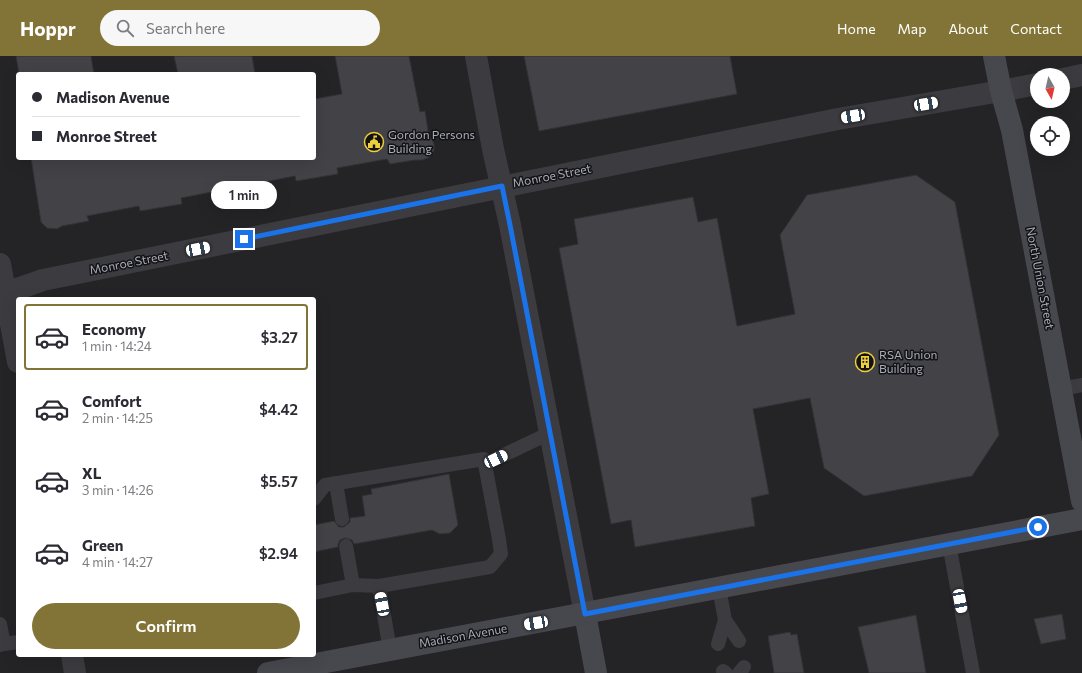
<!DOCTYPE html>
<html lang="en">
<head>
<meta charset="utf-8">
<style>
	body { margin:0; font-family:Commissioner,sans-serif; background:#f7f7f7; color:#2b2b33; height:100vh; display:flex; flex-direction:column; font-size:15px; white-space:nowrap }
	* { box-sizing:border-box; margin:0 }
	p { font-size:13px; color:#7c7c81 }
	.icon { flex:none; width:22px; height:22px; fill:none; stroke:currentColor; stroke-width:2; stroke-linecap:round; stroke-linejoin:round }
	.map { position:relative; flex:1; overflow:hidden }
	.sheet { position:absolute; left:16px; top:241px; width:300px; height:360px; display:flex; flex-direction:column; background:#fff; border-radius:4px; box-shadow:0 4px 16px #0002 }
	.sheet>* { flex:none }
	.guide { position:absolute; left:16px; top:16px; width:300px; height:88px; border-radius:4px; box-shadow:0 4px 16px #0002; display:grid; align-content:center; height:88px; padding:0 16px; background:#fff }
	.needle { width:26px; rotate:172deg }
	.fabs { position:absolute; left:1030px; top:12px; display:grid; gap:8px }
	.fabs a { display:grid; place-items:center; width:40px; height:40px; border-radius:50%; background:#fff; box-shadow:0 4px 16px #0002; font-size:20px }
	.end { position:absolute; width:18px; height:18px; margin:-9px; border:5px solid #1a73e8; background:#fff; box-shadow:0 0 0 2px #fff }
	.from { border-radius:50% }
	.bubble { position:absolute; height:28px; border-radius:14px; background:#fff; box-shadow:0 4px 16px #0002; font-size:13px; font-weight:600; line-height:28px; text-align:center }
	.car { position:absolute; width:12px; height:24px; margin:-12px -6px; border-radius:5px; box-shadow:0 0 3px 1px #0007; background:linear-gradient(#fff 24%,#345 0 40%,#fff 0 76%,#345 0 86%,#fff 0) }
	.guide b { display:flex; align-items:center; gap:14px; height:38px; font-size:15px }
	.guide b+b { border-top:1px solid #e1e1e2 }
	.guide i { width:10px; height:10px; background:#2b2b33 }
	ul { padding:7px 0 0; list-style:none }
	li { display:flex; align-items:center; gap:12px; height:66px; margin:0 8px 6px; padding:0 8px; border:2px solid transparent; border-radius:4px }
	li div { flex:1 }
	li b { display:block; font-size:15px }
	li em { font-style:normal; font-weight:600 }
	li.on { border-color:#827437 }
	li>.icon { width:36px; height:36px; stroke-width:1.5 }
	.action { display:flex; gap:8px; margin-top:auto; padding:8px 16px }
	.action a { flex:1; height:46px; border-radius:24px; background:#827437; color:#fff; font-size:16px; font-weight:600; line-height:46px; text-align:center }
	header { display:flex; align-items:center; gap:24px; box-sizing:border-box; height:56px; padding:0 20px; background:#827437; color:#fff }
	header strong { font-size:19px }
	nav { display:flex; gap:22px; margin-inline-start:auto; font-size:14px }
	.search { width:280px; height:36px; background:#f7f7f7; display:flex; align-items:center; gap:10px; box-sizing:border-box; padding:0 14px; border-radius:22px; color:#7c7c81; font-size:15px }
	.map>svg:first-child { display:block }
	.built { fill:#242427; fill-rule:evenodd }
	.building { fill:#424247; stroke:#323236 }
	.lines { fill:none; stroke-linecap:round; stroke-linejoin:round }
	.service { stroke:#3b3b40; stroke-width:14 }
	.minor { stroke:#3b3b40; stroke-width:22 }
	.tertiary { stroke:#3b3b40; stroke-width:22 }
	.secondary { stroke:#47474e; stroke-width:22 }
	.route { stroke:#1a73e8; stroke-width:5 }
	.labels { text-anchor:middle; stroke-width:3; stroke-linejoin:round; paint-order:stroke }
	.poi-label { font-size:12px; fill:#aaacb9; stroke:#131315; text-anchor:start }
	.street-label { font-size:12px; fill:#aaacb9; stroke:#131315 }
</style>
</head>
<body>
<header>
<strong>Hoppr</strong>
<div class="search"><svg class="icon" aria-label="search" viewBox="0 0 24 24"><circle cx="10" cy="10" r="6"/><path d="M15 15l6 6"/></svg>Search here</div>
<nav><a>Home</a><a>Map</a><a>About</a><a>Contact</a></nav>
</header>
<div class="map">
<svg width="1082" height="617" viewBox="0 0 1082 617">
	<rect width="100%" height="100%" fill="#18181a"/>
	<!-- built -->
	<path class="built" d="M0,0H1082V617H0ZM18,18H314V102H18ZM1037,19H1063V45H1037ZM1037,67H1063V93H1037ZM18,243H314V599H18Z"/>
	<!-- building -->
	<g class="building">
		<polygon points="16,0 91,0 94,18 19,18"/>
		<polygon points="174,0 252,0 255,18 178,18"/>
		<polygon points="335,0 409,0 420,56 425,55 429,81 432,83 434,88 434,94 432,99 428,102 422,104 415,104 390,108 387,103 337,112 338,118 296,125 295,120 181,142 182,148 140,155 139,150 87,160 89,165 62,170 57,173 47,172 41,166 31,102 314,102 314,43 342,38"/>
		<polygon points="524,0 730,0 737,38 539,75"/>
		<polygon points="916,119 955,146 999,379 972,420 864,440 824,412 810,342 753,353 769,438 751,442 755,470 635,491 631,464 611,468 559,192 578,188 574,163 693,141 698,166 717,162 737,270 795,258 780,179 807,139"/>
		<polygon points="449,418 458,469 450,477 440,478 432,474 354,488 352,484 345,482 340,484 338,488 338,491 314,496 314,469 334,465 339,471 344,471 350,466 350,462 365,460 362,440 372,438 371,433"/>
		<polygon points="1062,558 1066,583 1041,588 1034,563"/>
		<polygon points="916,559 926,617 869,617 858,571"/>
		<polygon points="790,576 791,579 797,578 804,617 774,617 768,580"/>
	</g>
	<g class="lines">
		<!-- service -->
		<g class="service">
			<polyline points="1061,333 1082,329"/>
			<polyline points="485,408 550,377"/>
			<polyline points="336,427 342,463"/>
			<polyline points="314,443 325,429 484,403 499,483 501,498 490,511 379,530 353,529 314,537"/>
			<polyline points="949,488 973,617"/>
			<polyline points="346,490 353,529"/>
			<polyline points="379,530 390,594"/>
			<polyline points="719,532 725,564 739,585"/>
			<polyline points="0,568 4,588 0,589"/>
			<polyline points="4,588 18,586"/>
			<polyline points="718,588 725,564"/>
			<polyline points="723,615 726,617"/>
			<polyline points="739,617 744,611"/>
		</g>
		<!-- minor -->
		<g class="minor">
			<polyline points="0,208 18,306"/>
			<polyline points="72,599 75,617"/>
		</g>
		<!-- tertiary -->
		<g class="tertiary">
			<polyline points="476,0 493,93 510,169 585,558"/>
			<polyline points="1063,23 1082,19"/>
			<polyline points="0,239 43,224 838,63 1001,35 1037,28"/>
		</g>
		<!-- secondary -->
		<g class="secondary">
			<polyline points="994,0 1001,35 1012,74 1082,445"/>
			<polyline points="585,558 596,617"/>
			<polyline points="268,617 1082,463"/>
		</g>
	</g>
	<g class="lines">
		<!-- route -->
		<polyline class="route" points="244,183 502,130 510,169 585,558 1038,471"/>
	</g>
	<!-- icons -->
	<defs>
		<g id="civic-ring" transform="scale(1)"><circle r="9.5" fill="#131315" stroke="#edce3c" stroke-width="1.5"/><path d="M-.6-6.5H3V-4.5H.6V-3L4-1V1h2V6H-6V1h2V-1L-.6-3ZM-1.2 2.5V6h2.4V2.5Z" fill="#edce3c"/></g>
		<g id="building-ring" transform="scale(1)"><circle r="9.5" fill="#131315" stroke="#edce3c" stroke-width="1.5"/><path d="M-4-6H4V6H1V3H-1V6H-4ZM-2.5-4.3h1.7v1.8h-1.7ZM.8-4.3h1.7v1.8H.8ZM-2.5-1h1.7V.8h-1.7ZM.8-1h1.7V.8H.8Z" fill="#edce3c"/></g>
	</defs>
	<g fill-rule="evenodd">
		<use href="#civic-ring" x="374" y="86"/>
		<use href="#building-ring" x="865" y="306"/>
	</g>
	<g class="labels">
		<!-- poi labels -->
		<g class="poi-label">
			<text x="388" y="83">Gordon Persons<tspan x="388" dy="14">Building</tspan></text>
			<text x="879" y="303">RSA Union<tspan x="879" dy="14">Building</tspan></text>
		</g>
		<!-- street labels -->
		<g class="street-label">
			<text transform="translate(552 120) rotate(-11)" y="4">Monroe Street</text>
			<text transform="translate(129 207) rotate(-11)" y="4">Monroe Street</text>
			<text transform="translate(1040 222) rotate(79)" y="4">North Union Street</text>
			<text transform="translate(463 580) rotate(-10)" y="4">Madison Avenue</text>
		</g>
	</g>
</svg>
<div class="fabs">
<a><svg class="needle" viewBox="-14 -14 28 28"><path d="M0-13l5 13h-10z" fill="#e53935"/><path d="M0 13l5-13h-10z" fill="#7c7c81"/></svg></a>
<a><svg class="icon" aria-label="locate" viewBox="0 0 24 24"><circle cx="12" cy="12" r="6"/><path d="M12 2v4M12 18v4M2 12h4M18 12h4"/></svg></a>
</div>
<i class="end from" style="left:1038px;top:471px"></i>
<i class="end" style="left:244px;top:183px"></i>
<div class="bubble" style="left:211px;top:125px;width:66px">1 min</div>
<i class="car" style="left:926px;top:48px;rotate:80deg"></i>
<i class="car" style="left:853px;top:60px;rotate:260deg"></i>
<i class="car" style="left:198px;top:193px;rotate:79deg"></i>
<i class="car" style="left:496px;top:403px;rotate:65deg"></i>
<i class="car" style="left:960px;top:545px;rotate:169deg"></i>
<i class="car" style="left:382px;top:548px;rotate:349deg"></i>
<i class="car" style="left:536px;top:567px;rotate:260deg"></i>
<div class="guide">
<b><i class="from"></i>Madison Avenue</b>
<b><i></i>Monroe Street</b>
</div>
<section class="sheet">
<ul>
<li class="on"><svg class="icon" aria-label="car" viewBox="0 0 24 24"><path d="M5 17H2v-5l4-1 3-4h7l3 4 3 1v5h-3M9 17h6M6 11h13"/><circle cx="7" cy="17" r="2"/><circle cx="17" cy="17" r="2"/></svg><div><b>Economy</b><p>1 min · 14:24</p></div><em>$3.27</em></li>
<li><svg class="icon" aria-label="car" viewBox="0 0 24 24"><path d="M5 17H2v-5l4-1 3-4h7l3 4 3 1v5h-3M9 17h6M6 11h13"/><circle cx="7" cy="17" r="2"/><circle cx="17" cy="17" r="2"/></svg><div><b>Comfort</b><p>2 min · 14:25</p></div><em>$4.42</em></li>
<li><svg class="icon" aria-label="car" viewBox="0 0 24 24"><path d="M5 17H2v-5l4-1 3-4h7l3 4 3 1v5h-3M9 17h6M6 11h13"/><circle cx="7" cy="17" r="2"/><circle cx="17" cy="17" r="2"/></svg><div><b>XL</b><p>3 min · 14:26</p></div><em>$5.57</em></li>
<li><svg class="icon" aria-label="car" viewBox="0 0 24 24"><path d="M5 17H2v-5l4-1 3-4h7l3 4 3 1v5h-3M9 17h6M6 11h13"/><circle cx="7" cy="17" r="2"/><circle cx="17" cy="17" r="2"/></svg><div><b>Green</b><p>4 min · 14:27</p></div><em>$2.94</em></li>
</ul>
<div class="action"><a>Confirm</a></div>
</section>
</div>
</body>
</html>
